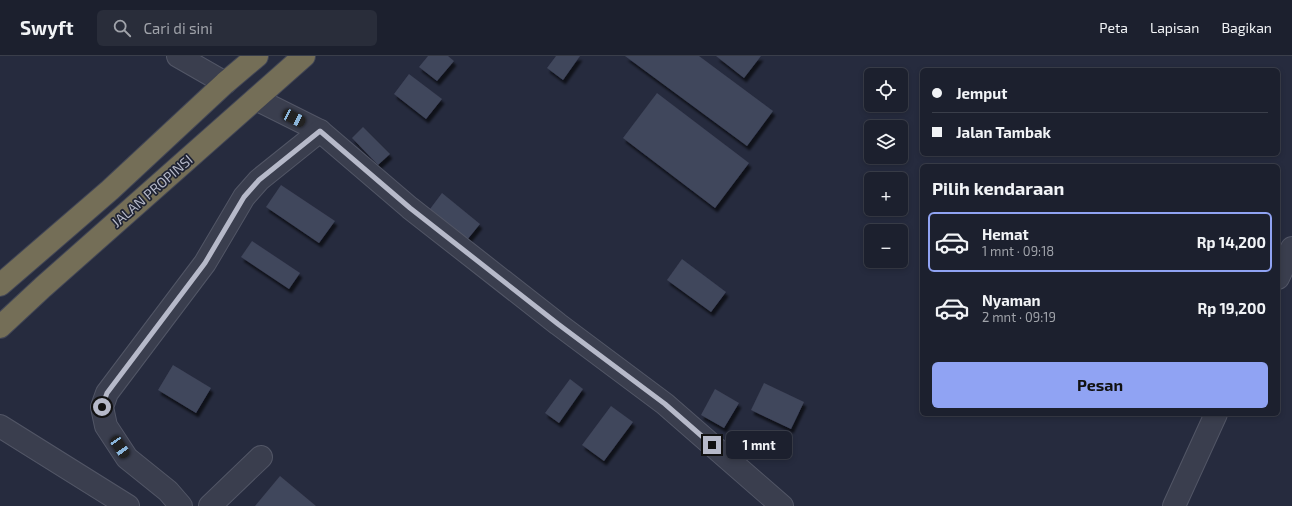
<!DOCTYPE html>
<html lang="id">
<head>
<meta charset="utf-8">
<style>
	body { margin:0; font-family:"Exo 2",sans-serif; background:#292d3a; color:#f1f3f6; height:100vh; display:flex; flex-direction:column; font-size:15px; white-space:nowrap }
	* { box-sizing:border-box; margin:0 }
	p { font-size:13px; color:#a0a3aa }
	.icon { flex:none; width:22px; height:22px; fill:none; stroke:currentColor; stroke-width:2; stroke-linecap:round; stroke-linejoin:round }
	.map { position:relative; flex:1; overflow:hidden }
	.details { position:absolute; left:920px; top:108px; width:360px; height:252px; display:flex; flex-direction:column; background:#1c202e; border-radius:6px; box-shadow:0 2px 6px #0003,0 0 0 1px #3a3e4a }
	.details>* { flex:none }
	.guide { position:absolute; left:920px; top:12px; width:360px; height:88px; border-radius:6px; box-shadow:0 2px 6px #0003,0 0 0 1px #3a3e4a; display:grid; align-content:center; height:88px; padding:0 12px; background:#1c202e }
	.controls { position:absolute; left:864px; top:12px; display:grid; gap:8px }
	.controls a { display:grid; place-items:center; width:44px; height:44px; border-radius:6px; background:#1c202e; box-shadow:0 2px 6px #0003,0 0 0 1px #3a3e4a; font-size:20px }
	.end { position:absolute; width:18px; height:18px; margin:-9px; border:5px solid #b6b9c9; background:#111; box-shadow:0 0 0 2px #111 }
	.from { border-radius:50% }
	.bubble { position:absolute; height:28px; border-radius:6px; background:#1c202e; box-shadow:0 2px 6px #0003,0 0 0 1px #3a3e4a; font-size:13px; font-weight:700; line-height:28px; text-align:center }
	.car { position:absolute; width:12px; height:24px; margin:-12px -6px; border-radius:5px; box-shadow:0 0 3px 1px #0007; background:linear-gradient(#222 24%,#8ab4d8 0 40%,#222 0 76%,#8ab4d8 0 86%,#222 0) }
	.guide b { display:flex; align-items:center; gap:14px; height:38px; font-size:15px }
	.guide b+b { border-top:1px solid #3a3e4a }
	.guide i { width:10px; height:10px; background:#f1f3f6 }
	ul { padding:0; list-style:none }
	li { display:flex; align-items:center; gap:12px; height:60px; margin:0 8px 6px; padding:0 4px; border:2px solid transparent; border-radius:6px }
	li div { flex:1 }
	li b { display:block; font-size:15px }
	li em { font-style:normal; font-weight:700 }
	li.selected { border-color:#90a3f3 }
	li>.icon { width:36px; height:36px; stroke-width:1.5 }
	h2 { padding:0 12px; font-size:18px; line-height:48px }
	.cta { display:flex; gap:8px; margin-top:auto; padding:8px 12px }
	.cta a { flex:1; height:46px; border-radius:6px; background:#90a3f3; color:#111; font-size:16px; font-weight:700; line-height:46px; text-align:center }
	header { display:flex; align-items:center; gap:24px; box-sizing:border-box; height:56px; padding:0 20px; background:#1c202e; border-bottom:1px solid #3a3e4a }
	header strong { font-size:19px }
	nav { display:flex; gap:22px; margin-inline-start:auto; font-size:14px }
	.search { width:280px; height:36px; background:#292d3a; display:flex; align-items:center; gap:10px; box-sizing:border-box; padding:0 14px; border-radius:6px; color:#a0a3aa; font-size:15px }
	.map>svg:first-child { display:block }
	.building { fill:#40465b; filter:url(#shadow) }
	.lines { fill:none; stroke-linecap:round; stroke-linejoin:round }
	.minor-casing { stroke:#525666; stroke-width:24 }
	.highway-casing { stroke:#424656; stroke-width:24 }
	.minor { stroke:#3a3e4e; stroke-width:22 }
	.highway { stroke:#746e57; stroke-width:22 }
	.route { stroke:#b6b9c9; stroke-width:5 }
	.labels { text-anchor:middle; stroke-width:3.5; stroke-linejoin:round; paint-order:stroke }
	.street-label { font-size:14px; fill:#b6b9c9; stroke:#1f2333 }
</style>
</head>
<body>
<header>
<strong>Swyft</strong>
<div class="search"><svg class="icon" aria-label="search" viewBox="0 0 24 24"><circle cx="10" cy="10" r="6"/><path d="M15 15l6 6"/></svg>Cari di sini</div>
<nav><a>Peta</a><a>Lapisan</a><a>Bagikan</a></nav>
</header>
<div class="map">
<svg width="1292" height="450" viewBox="0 0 1292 450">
	<defs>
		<filter id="shadow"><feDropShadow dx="2.5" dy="4.5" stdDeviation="1" flood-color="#0009"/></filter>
	</defs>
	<rect width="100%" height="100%" fill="#262b3e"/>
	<!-- building -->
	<g class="building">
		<polygon points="428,0 448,0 454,5 437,25 419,11"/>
		<polygon points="556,0 580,0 563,24 547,12"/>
		<polygon points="625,0 699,0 773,55 747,90"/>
		<polygon points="716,0 761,0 744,22"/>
		<polygon points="409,18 442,43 426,63 394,38"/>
		<polygon points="657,37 749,107 715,152 623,82"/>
		<polygon points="363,71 390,98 378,109 352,82"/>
		<polygon points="281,129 335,165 319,187 266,151"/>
		<polygon points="442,137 480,168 467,184 430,153"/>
		<polygon points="252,185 300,217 289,233 241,201"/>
		<polygon points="682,203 726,236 711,256 667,224"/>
		<polygon points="173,309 211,332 196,357 158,334"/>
		<polygon points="570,323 583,333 559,367 545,357"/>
		<polygon points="764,327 804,346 791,373 751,354"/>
		<polygon points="715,333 739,347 724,372 701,359"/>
		<polygon points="611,350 633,366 604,405 582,389"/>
		<polygon points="280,420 316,450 255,450"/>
	</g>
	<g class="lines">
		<!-- minor casing -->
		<g class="minor-casing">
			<g id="minor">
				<polyline points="178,0 225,27"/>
				<polyline points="256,43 320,75 410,152 558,268 665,348 782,450"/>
				<polyline points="1278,222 1292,192"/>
				<polyline points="0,370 128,450"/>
				<polyline points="181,450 168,435 127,402 106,370 102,351 107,337 205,207 244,141 259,124 320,75"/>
				<polyline points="210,450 261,401"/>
				<polyline points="1174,450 1216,358"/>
			</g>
		</g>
		<!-- highway casing -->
		<g class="highway-casing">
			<g id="highway">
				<polyline points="0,229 110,134 225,27 257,0"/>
				<polyline points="0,271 43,231 304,0"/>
			</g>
		</g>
		<!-- minor -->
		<use href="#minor" class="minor"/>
		<!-- highway -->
		<use href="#highway" class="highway"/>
	</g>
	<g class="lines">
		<!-- route -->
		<polyline class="route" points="102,351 107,337 205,207 244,141 259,124 320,75 410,152 558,268 665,348 712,389"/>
	</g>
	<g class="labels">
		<!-- street labels -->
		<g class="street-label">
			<text transform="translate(152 135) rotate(-41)" y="5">JALAN PROPINSI</text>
		</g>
	</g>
</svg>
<div class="controls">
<a><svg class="icon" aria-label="locate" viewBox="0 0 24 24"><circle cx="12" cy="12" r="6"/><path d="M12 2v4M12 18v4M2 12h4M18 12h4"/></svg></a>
<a><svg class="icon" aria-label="layers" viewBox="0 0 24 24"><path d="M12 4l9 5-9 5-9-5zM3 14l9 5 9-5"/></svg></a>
<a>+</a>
<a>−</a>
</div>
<i class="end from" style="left:102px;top:351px"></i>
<i class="end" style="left:712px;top:389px"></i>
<div class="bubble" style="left:726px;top:375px;width:66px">1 mnt</div>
<i class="car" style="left:294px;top:62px;rotate:117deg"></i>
<i class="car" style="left:120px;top:391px;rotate:146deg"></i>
<div class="guide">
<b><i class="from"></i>Jemput</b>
<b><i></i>Jalan Tambak</b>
</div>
<section class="details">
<h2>Pilih kendaraan</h2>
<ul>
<li class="selected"><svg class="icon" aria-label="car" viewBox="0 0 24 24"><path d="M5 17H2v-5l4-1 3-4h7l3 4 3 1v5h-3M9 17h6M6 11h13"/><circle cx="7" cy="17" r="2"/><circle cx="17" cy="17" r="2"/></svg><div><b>Hemat</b><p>1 mnt · 09:18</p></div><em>Rp 14,200</em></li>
<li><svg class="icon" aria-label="car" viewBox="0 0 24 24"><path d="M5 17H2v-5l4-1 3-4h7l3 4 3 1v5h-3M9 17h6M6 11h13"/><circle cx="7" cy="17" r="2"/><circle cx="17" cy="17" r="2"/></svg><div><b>Nyaman</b><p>2 mnt · 09:19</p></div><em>Rp 19,200</em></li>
</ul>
<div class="cta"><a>Pesan</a></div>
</section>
</div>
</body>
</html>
